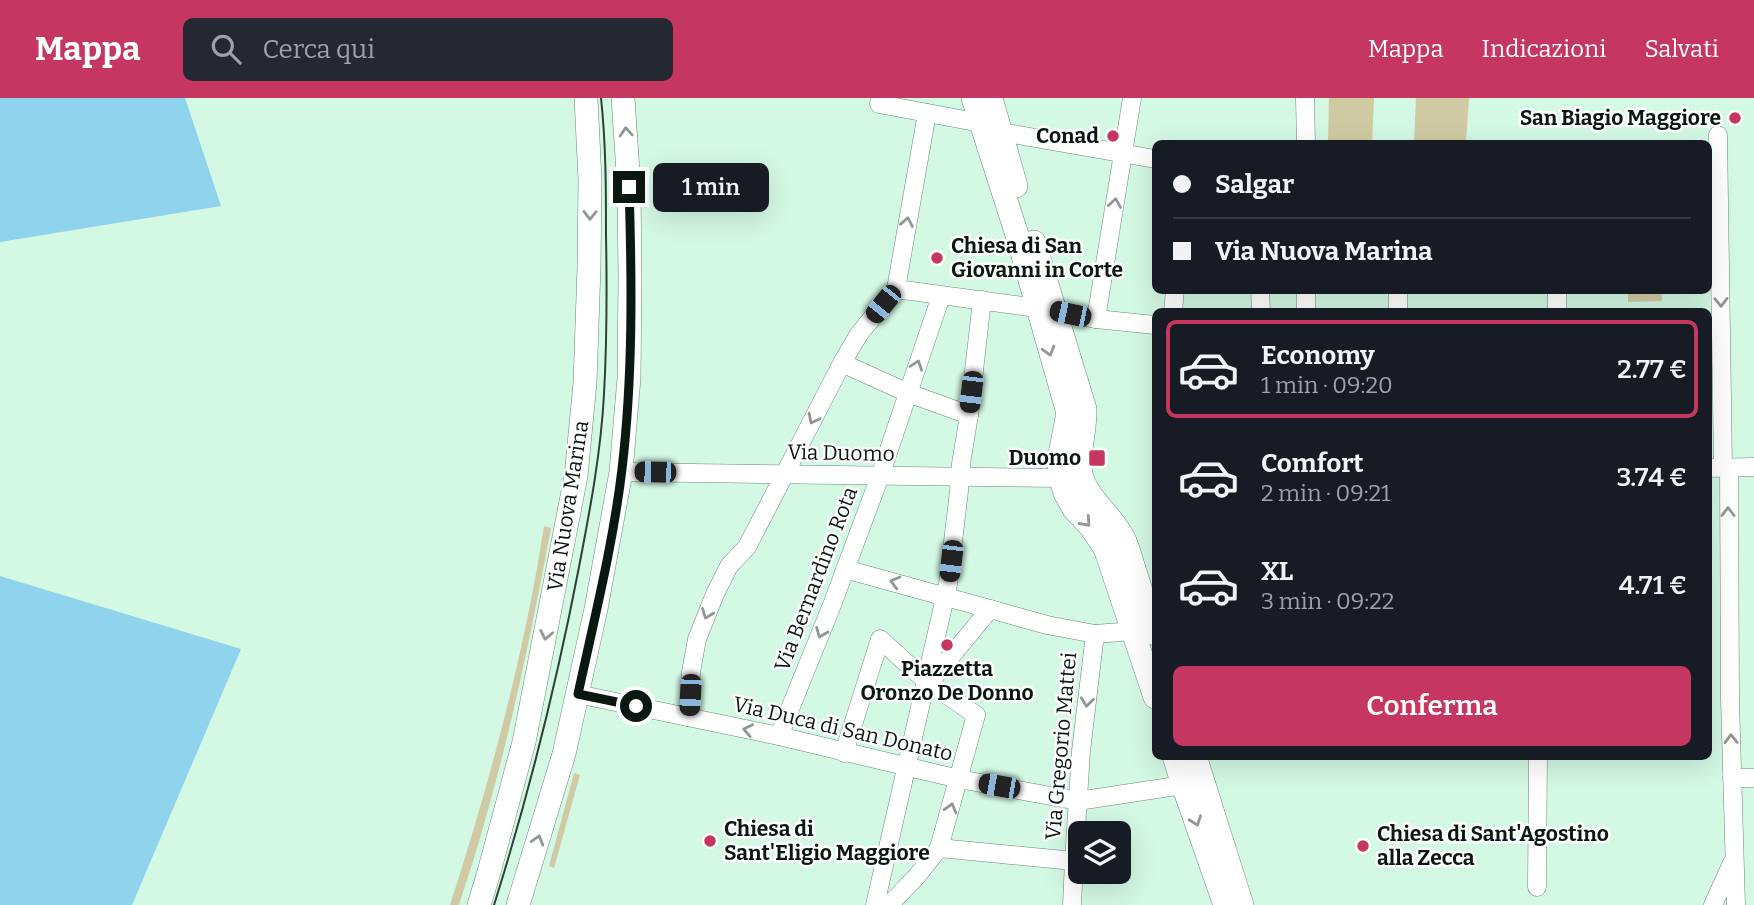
<!DOCTYPE html>
<html lang="it">
<head>
<meta charset="utf-8">
<style>
	body { margin:0; font-family:Bitter,serif; background:#242831; color:#f1f3f6; height:100vh; display:flex; flex-direction:column; font-size:26px; white-space:nowrap }
	* { box-sizing:border-box; margin:0 }
	p { font-size:23px; color:#9ea1a6 }
	.icon { flex:none; width:38px; height:38px; fill:none; stroke:currentColor; stroke-width:2; stroke-linecap:round; stroke-linejoin:round }
	.map { position:relative; flex:1; overflow:hidden }
	.drawer { position:absolute; left:1152px; top:210px; width:560px; height:452px; display:flex; flex-direction:column; background:#171b24; border-radius:10px; box-shadow:0 7px 28px #0002 }
	.drawer>* { flex:none }
	.top-card { position:absolute; left:1152px; top:42px; width:560px; height:154px; border-radius:10px; box-shadow:0 7px 28px #0002; display:grid; align-content:center; height:154px; padding:0 21px; background:#171b24 }
	.tools { position:absolute; left:1068px; top:723px; display:grid; gap:14px }
	.tools a { display:grid; place-items:center; width:63px; height:63px; border-radius:10px; background:#171b24; box-shadow:0 7px 28px #0002; font-size:35px }
	.end { position:absolute; width:32px; height:32px; margin:-16px; border:9px solid #0b1812; background:#fff; box-shadow:0 0 0 4px #fff }
	.from { border-radius:50% }
	.bubble { position:absolute; height:49px; border-radius:10px; background:#171b24; box-shadow:0 7px 28px #0002; font-size:23px; font-weight:600; line-height:49px; text-align:center }
	.car { position:absolute; width:21px; height:42px; margin:-21px -10px; border-radius:9px; box-shadow:0 0 5px 2px #0007; background:linear-gradient(#222 24%,#8ab4d8 0 40%,#222 0 76%,#8ab4d8 0 86%,#222 0) }
	.top-card b { display:flex; align-items:center; gap:24px; height:66px; font-size:26px }
	.top-card b+b { border-top:2px solid #363941 }
	.top-card i { width:18px; height:18px; background:#f1f3f6 }
	ul { padding:12px 0 0; list-style:none }
	li { display:flex; align-items:center; gap:21px; height:98px; margin:0 14px 10px; padding:0 7px; border:4px solid transparent; border-radius:10px }
	li div { flex:1 }
	li b { display:block; font-size:26px }
	li em { font-style:normal; font-weight:600 }
	li.on { border-color:#c53761 }
	li>.icon { width:63px; height:63px; stroke-width:1.5 }
	.button { display:flex; gap:14px; margin-top:auto; padding:14px 21px }
	.button a { flex:1; height:80px; border-radius:10px; background:#c53761; color:#fff; font-size:28px; font-weight:600; line-height:80px; text-align:center }
	header { display:flex; align-items:center; gap:42px; box-sizing:border-box; height:98px; padding:0 35px; background:#c53761; color:#fff }
	header strong { font-size:33px }
	nav { display:flex; gap:38px; margin-inline-start:auto; font-size:24px }
	.search { width:490px; height:63px; background:#242831; display:flex; align-items:center; gap:18px; box-sizing:border-box; padding:0 24px; border-radius:10px; color:#9ea1a6; font-size:26px }
	.map>svg:first-child { display:block }
	.green { fill:#d0caa4 }
	.water { fill:#8fd3ed }
	.lines { fill:none; stroke-linecap:round; stroke-linejoin:round }
	.minor-casing { stroke:#688977; stroke-width:19 }
	.major-casing { stroke:#688977; stroke-width:24 }
	.minor { stroke:#fff; stroke-width:18 }
	.major { stroke:#fff; stroke-width:23 }
	.tram { stroke:#2e4037; stroke-width:2 }
	.oneway { stroke:#919794 }
	.route { stroke:#0b1812; stroke-width:9 }
	.poi-dot { fill:#c53761; stroke:#fff; stroke-width:2.5 }
	.labels { text-anchor:middle; stroke-width:5; stroke-linejoin:round; paint-order:stroke }
	.poi-label { font-size:21px; font-weight:bold; fill:#0b1812; stroke:#fff; text-anchor:end }
	.street-label { font-size:21px; fill:#0b1812; stroke:#fff }
</style>
</head>
<body>
<header>
<strong>Mappa</strong>
<div class="search"><svg class="icon" aria-label="search" viewBox="0 0 24 24"><circle cx="10" cy="10" r="6"/><path d="M15 15l6 6"/></svg>Cerca qui</div>
<nav><a>Mappa</a><a>Indicazioni</a><a>Salvati</a></nav>
</header>
<div class="map">
<svg width="1754" height="807" viewBox="0 0 1754 807">
	<rect width="100%" height="100%" fill="#d3f8e4"/>
	<!-- green -->
	<g class="green">
		<polygon points="1329,0 1374,0 1372,45 1328,45"/>
		<polygon points="1416,0 1469,0 1466,45 1414,45"/>
		<polygon points="1628,193 1661,193 1662,203 1628,204"/>
		<path d="M544,428L551,430C533,527 513,624 486,719C478,749 468,778 459,807H450C490,683 524,557 544,428Z"/>
		<polygon points="574,675 580,677 554,770 549,768"/>
	</g>
	<!-- water -->
	<g class="water">
		<polygon points="0,0 185,0 221,108 0,144"/>
		<polygon points="0,478 241,551 132,807 0,807"/>
	</g>
	<g class="lines">
		<!-- minor casing -->
		<g class="minor-casing">
			<g id="minor">
				<polyline points="880,0 879,6 981,25"/>
				<polyline points="1305,0 1306,46"/>
				<polyline points="1001,34 1155,61"/>
				<polyline points="1718,37 1723,369"/>
				<polyline points="896,191 1037,210 1096,221 1155,227"/>
				<polyline points="1260,192 1261,214"/>
				<polyline points="1557,192 1557,214"/>
				<polyline points="1173,214 1175,192"/>
				<polyline points="1306,214 1306,192"/>
				<polyline points="1398,214 1398,192"/>
				<polyline points="1096,221 1132,0"/>
				<polyline points="842,265 908,295 969,317"/>
				<polyline points="1729,369 1730,602 1736,807"/>
				<polyline points="1708,370 1754,369"/>
				<polyline points="621,374 1060,380"/>
				<polyline points="845,471 1047,527 1095,536 1121,534 1143,525"/>
				<polyline points="929,585 990,511"/>
				<polyline points="577,596 779,638 959,681 1078,703 1183,687"/>
				<polyline points="688,619 691,574 697,541 715,496 729,468 747,449 842,265 859,236 896,191 927,15"/>
				<polyline points="779,638 832,507 880,378 941,198"/>
				<polyline points="844,655 880,541 925,582 976,617 939,750 917,778 889,807"/>
				<polyline points="1732,680 1754,680"/>
				<polyline points="939,750 1074,763"/>
				<polyline points="1537,789 1538,658"/>
				<polyline points="875,807 948,486 959,393 961,366 969,317 982,202"/>
				<polyline points="1072,807 1074,763 1081,653 1095,536"/>
				<polyline points="1713,807 1732,765"/>
			</g>
		</g>
		<!-- major casing -->
		<g class="major-casing">
			<g id="major">
				<polyline points="973,0 1018,140 1068,315 1059,361 1060,378 1065,395 1074,411 1090,428 1105,450 1155,599"/>
				<polyline points="991,0 1016,88"/>
				<path d="M1034,144L1085,311C1086,331 1077,358 1081,376C1087,402 1114,418 1125,443C1129,453 1132,464 1135,474C1142,495 1148,516 1155,536"/>
				<polyline points="1174,658 1183,687 1225,807"/>
				<polyline points="1195,658 1242,807"/>
				<polyline points="479,807 489,774 524,644 576,378 585,285 589,169 590,82 586,0"/>
				<polyline points="518,807 564,656 596,511 621,374 629,280 630,180 629,89 623,0"/>
			</g>
		</g>
		<!-- minor -->
		<use href="#minor" class="minor"/>
		<!-- major -->
		<use href="#major" class="major"/>
		<!-- tram -->
		<path class="tram" d="M494,807C529,696 557,583 579,469C590,412 601,354 604,296C607,243 607,190 606,137C606,92 606,46 601,0"/>
	</g>
	<!-- one-way arrows -->
	<defs><path id="oneway-chevron" d="M-2-3.5L2.5 0L-2 3.5" fill="none" stroke-width="1.6" stroke-linecap="round" stroke-linejoin="round" transform="scale(1.75)"/></defs>
	<g class="oneway">
		<use href="#oneway-chevron" transform="translate(626 34) rotate(-94)"/>
		<use href="#oneway-chevron" transform="translate(1115 105) rotate(-81)"/>
		<use href="#oneway-chevron" transform="translate(590 117) rotate(91)"/>
		<use href="#oneway-chevron" transform="translate(907 124) rotate(-80)"/>
		<use href="#oneway-chevron" transform="translate(1721 204) rotate(89)"/>
		<use href="#oneway-chevron" transform="translate(1049 253) rotate(74)"/>
		<use href="#oneway-chevron" transform="translate(917 267) rotate(-71)"/>
		<use href="#oneway-chevron" transform="translate(813 321) rotate(117)"/>
		<use href="#oneway-chevron" transform="translate(1728 414) rotate(-90)"/>
		<use href="#oneway-chevron" transform="translate(1086 424) rotate(48)"/>
		<use href="#oneway-chevron" transform="translate(895 484) rotate(-165)"/>
		<use href="#oneway-chevron" transform="translate(707 516) rotate(111)"/>
		<use href="#oneway-chevron" transform="translate(821 535) rotate(112)"/>
		<use href="#oneway-chevron" transform="translate(546 537) rotate(101)"/>
		<use href="#oneway-chevron" transform="translate(1087 604) rotate(97)"/>
		<use href="#oneway-chevron" transform="translate(748 632) rotate(-168)"/>
		<use href="#oneway-chevron" transform="translate(1731 641) rotate(-91)"/>
		<use href="#oneway-chevron" transform="translate(951 710) rotate(-74)"/>
		<use href="#oneway-chevron" transform="translate(1196 723) rotate(70)"/>
		<use href="#oneway-chevron" transform="translate(538 742) rotate(-73)"/>
	</g>
	<g class="lines">
		<!-- route -->
		<path class="route" d="M629,89C632,183 633,278 622,371C613,447 594,522 578,596L636,608"/>
	</g>
	<!-- markers -->
	<g class="poi-dot">
		<circle cx="1735" cy="20" r="7"/>
		<circle cx="1113" cy="38" r="7"/>
		<circle cx="937" cy="160" r="7"/>
		<rect x="1088" y="351" width="18" height="18" rx="3.5"/>
		<circle cx="947" cy="547" r="7"/>
		<circle cx="710" cy="743" r="7"/>
		<circle cx="1363" cy="748" r="7"/>
	</g>
	<g class="labels">
		<!-- poi labels -->
		<g class="poi-label">
			<text x="1721" y="27">San Biagio Maggiore</text>
			<text x="1099" y="45">Conad</text>
			<text x="951" y="155" text-anchor="start">Chiesa di San<tspan x="951" dy="24">Giovanni in Corte</tspan></text>
			<text x="1081" y="367">Duomo</text>
			<text x="947" y="578" text-anchor="middle">Piazzetta<tspan x="947" dy="24">Oronzo De Donno</tspan></text>
			<text x="724" y="738" text-anchor="start">Chiesa di<tspan x="724" dy="24">Sant'Eligio Maggiore</tspan></text>
			<text x="1377" y="743" text-anchor="start">Chiesa di Sant'Agostino<tspan x="1377" dy="24">alla Zecca</tspan></text>
		</g>
		<!-- street labels -->
		<g class="street-label">
			<text transform="translate(841 355) rotate(1)" y="7">Via Duomo</text>
			<text transform="translate(568 408) rotate(-81)" y="7">Via Nuova Marina</text>
			<text transform="translate(816 481) rotate(-69)" y="7">Via Bernardino Rota</text>
			<text transform="translate(843 631) rotate(13)" y="7">Via Duca di San Donato</text>
			<text transform="translate(1061 648) rotate(-85)" y="7">Via Gregorio Mattei</text>
		</g>
	</g>
</svg>
<div class="tools">
<a><svg class="icon" aria-label="layers" viewBox="0 0 24 24"><path d="M12 4l9 5-9 5-9-5zM3 14l9 5 9-5"/></svg></a>
</div>
<i class="end from" style="left:636px;top:608px"></i>
<i class="end" style="left:629px;top:89px"></i>
<div class="bubble" style="left:653px;top:65px;width:116px">1 min</div>
<i class="car" style="left:883px;top:206px;rotate:219deg"></i>
<i class="car" style="left:1070px;top:216px;rotate:282deg"></i>
<i class="car" style="left:971px;top:294px;rotate:187deg"></i>
<i class="car" style="left:655px;top:374px;rotate:271deg"></i>
<i class="car" style="left:951px;top:463px;rotate:187deg"></i>
<i class="car" style="left:690px;top:597px;rotate:183deg"></i>
<i class="car" style="left:999px;top:688px;rotate:280deg"></i>
<div class="top-card">
<b><i class="from"></i>Salgar</b>
<b><i></i>Via Nuova Marina</b>
</div>
<section class="drawer">
<ul>
<li class="on"><svg class="icon" aria-label="car" viewBox="0 0 24 24"><path d="M5 17H2v-5l4-1 3-4h7l3 4 3 1v5h-3M9 17h6M6 11h13"/><circle cx="7" cy="17" r="2"/><circle cx="17" cy="17" r="2"/></svg><div><b>Economy</b><p>1 min · 09:20</p></div><em>2.77 €</em></li>
<li><svg class="icon" aria-label="car" viewBox="0 0 24 24"><path d="M5 17H2v-5l4-1 3-4h7l3 4 3 1v5h-3M9 17h6M6 11h13"/><circle cx="7" cy="17" r="2"/><circle cx="17" cy="17" r="2"/></svg><div><b>Comfort</b><p>2 min · 09:21</p></div><em>3.74 €</em></li>
<li><svg class="icon" aria-label="car" viewBox="0 0 24 24"><path d="M5 17H2v-5l4-1 3-4h7l3 4 3 1v5h-3M9 17h6M6 11h13"/><circle cx="7" cy="17" r="2"/><circle cx="17" cy="17" r="2"/></svg><div><b>XL</b><p>3 min · 09:22</p></div><em>4.71 €</em></li>
</ul>
<div class="button"><a>Conferma</a></div>
</section>
</div>
</body>
</html>
